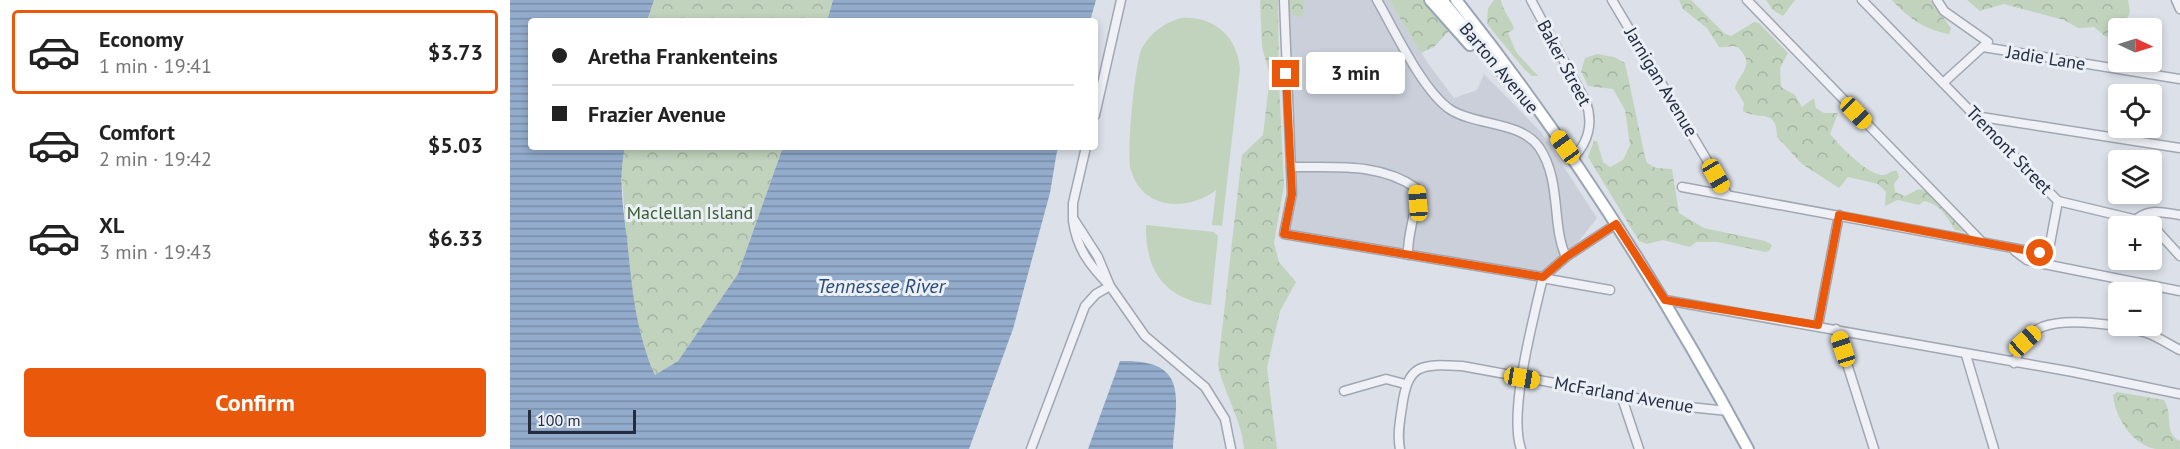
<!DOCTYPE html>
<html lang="en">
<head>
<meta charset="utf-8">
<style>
	body { margin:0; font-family:"PT Sans",sans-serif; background:#f6f6f6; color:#222; height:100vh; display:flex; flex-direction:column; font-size:22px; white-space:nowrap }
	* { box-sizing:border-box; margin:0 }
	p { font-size:20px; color:#767676 }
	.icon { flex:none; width:33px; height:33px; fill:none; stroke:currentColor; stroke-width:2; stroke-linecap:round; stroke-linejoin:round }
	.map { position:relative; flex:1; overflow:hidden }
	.details { display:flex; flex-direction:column; background:#fff; width:510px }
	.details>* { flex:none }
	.top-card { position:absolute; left:18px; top:18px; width:570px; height:132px; border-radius:6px; box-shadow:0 3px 9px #0003; display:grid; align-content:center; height:132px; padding:0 24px; background:#fff }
	.needle { width:39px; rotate:94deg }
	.controls { position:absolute; left:1598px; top:18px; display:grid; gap:12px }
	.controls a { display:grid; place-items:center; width:54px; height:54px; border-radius:6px; background:#fff; box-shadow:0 3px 9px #0003; font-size:30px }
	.scale { position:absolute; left:18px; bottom:15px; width:108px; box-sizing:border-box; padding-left:6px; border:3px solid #242d40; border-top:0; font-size:16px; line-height:21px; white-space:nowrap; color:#242d40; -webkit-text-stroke:4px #ebeff6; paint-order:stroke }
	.end { position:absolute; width:27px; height:27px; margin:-14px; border:8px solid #ea580c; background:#fff; box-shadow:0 0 0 3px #fff }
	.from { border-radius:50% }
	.bubble { position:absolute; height:42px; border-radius:6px; background:#fff; box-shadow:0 3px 9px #0003; font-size:20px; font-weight:600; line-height:42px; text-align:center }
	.car { position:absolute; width:18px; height:36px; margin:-18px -9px; border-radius:8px; box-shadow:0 0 4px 2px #0007; background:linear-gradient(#f5c518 24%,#345 0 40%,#f5c518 0 76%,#345 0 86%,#f5c518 0) }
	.top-card b { display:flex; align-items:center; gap:21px; height:57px; font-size:22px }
	.top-card b+b { border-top:2px solid #e0e0e0 }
	.top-card i { width:15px; height:15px; background:#222 }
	ul { padding:10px 0 0; list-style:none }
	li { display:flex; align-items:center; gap:18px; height:84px; margin:0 12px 9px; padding:0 12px; border:3px solid transparent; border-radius:6px }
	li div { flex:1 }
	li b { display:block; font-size:22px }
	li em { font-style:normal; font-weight:600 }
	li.current { border-color:#ea580c }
	li>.icon { width:54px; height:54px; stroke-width:1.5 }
	.cta { display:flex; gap:12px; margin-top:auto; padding:12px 24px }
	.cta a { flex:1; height:69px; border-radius:6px; background:#ea580c; color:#fff; font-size:24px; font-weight:600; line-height:69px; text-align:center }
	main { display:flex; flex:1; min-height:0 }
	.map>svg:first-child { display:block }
	.built { fill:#cacfda }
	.green { fill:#c1d3bc }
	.forest { fill:url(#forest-crowns) }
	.water { fill:url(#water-rules) }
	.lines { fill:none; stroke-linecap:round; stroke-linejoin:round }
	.minor-casing { stroke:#a1a7b2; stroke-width:11 }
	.major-casing { stroke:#9aa4b5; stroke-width:14 }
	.minor { stroke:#eff1f6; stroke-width:8 }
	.major { stroke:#fff; stroke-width:10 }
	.route { stroke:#ea580c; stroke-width:8 }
	.labels { text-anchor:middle; stroke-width:6; stroke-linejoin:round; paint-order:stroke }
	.street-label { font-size:18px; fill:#242d40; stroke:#ebeff6 }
	.park-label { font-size:18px; fill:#375d30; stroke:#ebeff6 }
	.water-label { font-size:20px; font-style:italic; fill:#2a4978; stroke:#ebeff6 }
</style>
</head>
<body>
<main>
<section class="details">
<ul>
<li class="current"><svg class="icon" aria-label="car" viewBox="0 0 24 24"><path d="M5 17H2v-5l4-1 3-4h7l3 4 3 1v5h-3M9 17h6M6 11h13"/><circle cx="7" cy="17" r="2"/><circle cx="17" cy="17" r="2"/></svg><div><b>Economy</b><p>1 min · 19:41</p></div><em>$3.73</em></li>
<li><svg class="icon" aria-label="car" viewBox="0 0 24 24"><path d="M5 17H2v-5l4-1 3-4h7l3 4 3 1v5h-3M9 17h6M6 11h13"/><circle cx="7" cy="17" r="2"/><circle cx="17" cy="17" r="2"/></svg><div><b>Comfort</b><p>2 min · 19:42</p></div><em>$5.03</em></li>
<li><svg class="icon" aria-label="car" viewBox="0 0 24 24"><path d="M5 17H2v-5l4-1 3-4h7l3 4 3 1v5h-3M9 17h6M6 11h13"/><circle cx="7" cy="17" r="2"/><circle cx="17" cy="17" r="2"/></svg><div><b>XL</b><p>3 min · 19:43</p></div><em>$6.33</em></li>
</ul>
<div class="cta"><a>Confirm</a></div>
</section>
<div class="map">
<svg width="1670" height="449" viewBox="0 0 1670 449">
	<defs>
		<pattern id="forest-crowns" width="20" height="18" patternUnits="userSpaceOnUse" patternTransform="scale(1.5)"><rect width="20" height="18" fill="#c1d3bc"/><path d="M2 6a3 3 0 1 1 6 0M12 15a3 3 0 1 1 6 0" fill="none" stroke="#a6b5a3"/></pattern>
		<pattern id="water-rules" width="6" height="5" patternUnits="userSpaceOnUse" patternTransform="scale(1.5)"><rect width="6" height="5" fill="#93accc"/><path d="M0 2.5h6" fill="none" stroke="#788ca7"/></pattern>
	</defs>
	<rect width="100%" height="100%" fill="#dce0e8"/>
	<!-- built -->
	<polygon class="built" points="774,0 879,0 917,62 944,98 967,90 974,74 1031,132 1087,218 1056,257 1033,277 774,234 782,194"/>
	<!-- green -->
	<g class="green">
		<path d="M671,18C704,16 727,36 730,69L712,226L702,225L706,190C678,212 632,210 621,170C616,154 625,62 632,48C641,32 654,23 671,18Z"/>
		<path d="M636,225L704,232L708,236L701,305C654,299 635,270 636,225Z"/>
	</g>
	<!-- forest -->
	<g class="forest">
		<polygon points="144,0 323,0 317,21 137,21"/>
		<path d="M750,0H768L769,82L774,185L764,243L769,262L786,282L770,311L757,368L767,449H734C732,420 714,394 708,365L732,155L753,135L760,76L752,47Z"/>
		<polygon points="778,0 794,0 793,16 789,17 780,13"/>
		<polygon points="879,0 912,0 940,30 924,47 911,53"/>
		<path d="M984,0H991C993,12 1001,18 1004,29L998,33L1006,52L1028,76H1022L1015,70L977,24L978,8Z"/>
		<path d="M1169,0H1181L1214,33L1221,36L1244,22L1249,23L1278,53L1270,68L1271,87L1285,95L1292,107L1304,98L1306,108L1314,113H1328L1320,134C1329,145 1358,176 1374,175C1380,174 1380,170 1387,171L1389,177L1384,184L1385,192L1395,196L1409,189L1418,192L1458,233L1445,230C1437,217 1430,204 1414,201L1409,205L1388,200L1375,206L1376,192L1368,184L1338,177L1329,188L1292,164L1267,137C1267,107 1249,121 1233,111L1234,103L1225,88C1228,75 1244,67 1232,52C1229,48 1228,47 1224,46C1218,46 1214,48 1209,47L1197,28L1173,9Z"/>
		<polygon points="1256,0 1285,0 1273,16 1263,10"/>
		<path d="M1382,0H1420L1441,28L1439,34C1414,29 1399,19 1382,0Z"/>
		<polygon points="1457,0 1618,0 1620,12 1614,28 1608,28 1608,35 1604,39 1595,36 1584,27 1568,28 1554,20 1494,4 1470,11"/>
		<polygon points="1087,54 1104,57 1115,63 1135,157 1137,163 1146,168 1162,169 1169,213 1194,228 1255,241 1262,245 1260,250 1256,252 1207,242 1186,242 1180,247 1153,240 1137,244 1129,241 1078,157 1084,141 1087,141 1093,162 1100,167 1113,160 1120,145 1115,110 1103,89 1078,86 1071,71 1075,58"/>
		<polygon points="115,147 273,147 228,274 168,361 145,375 130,337 119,273 111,167"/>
		<path d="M1607,392L1654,400C1664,416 1653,433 1670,441V449C1662,449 1653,449 1646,449C1622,445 1605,417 1603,395Z"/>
	</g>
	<!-- water -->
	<g class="water">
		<path d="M0,0H144L137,21H21V147H115C108,178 113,208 117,239C122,287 125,330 145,375L168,361L228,274L273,147H551L547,151L540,193L503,329L459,449H0Z"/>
		<polygon points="323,0 586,0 580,21 317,21"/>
		<path d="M610,361C680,359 666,398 663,449H578Z"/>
	</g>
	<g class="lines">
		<!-- minor casing -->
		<g class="minor-casing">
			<g id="minor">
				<polyline points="774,0 782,194 774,234 1033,277 1056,257 1106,224"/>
				<path d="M867,0C884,29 913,92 941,110C967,126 1010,121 1029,147C1052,181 1041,224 1056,257"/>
				<path d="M1021,0L1076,102C1083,122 1079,142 1063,158"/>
				<polyline points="1102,0 1217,194"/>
				<polyline points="1237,0 1471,241"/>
				<polyline points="1352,0 1548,201 1640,223 1670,256"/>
				<polyline points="1427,0 1434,11 1478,42 1433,83"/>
				<polyline points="1666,0 1670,9"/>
				<polyline points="1473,47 1670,79"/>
				<polyline points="585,115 611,0"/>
				<polyline points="1465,116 1670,148"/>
				<polyline points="576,147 563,203 563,218 588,257 600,286 635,336 695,387 715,419 721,449"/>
				<path d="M781,167C824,168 869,162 906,188C908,211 897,232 898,255"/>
				<polyline points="1172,187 1530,253 1539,249 1548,201"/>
				<path d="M1628,218C1642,208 1654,213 1670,215"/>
				<polyline points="1505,251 1517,260 1529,263 1670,291"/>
				<polyline points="1032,278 1100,290"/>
				<polyline points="1155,300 1563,372 1670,394"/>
				<polyline points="1308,325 1329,215"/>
				<polyline points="1326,329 1364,449"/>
				<polyline points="1456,355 1484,449"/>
				<path d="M1504,363C1510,350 1518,333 1532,327C1559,317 1610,325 1637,333C1648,337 1660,345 1670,350"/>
				<polyline points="834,391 876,379 895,384"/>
				<polyline points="1111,395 1129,449"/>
				<path d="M521,449L575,306L586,294L600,286C580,266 567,249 563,221"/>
				<path d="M890,449C887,435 890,421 892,407C898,363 911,364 952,366L1169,406L1218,411"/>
				<path d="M1011,449C998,412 1024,317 1033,277"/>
			</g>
		</g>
		<!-- major casing -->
		<g class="major-casing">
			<g id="major">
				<polyline points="920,0 960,45"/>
				<polyline points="932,0 1011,95"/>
				<path d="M946,0C1058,141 1153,291 1238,449"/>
			</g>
		</g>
		<!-- minor -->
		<use href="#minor" class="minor"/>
		<!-- major -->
		<use href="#major" class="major"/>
	</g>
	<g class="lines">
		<!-- route -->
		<polyline class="route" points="776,74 782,194 774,234 1033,277 1056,257 1106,224 1155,300 1308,325 1329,215 1530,253"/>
	</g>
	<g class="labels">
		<!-- street labels -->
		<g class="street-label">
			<text transform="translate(1536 58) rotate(9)" y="6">Jadie Lane</text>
			<text transform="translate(1054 63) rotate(62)" y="6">Baker Street</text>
			<text transform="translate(989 68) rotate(50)" y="6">Barton Avenue</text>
			<text transform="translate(1151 82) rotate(59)" y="6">Jarnigan Avenue</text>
			<text transform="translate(1499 150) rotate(46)" y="6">Tremont Street</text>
			<text transform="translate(1114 395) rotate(10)" y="6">McFarland Avenue</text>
		</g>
		<!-- park labels -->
		<g class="park-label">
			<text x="180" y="219">Maclellan Island</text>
		</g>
		<!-- water labels -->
		<g class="water-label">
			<text x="371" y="293">Tennessee River</text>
		</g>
	</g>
</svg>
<div class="controls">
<a><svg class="needle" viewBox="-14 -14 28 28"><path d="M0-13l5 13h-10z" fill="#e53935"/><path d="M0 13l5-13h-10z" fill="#767676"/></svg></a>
<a><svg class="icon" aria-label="locate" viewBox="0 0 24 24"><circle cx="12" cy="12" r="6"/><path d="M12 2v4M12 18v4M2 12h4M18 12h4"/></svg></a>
<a><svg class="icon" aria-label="layers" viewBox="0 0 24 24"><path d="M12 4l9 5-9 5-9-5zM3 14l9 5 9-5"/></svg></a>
<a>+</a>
<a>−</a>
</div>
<div class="scale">100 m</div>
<i class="end from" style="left:1530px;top:253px"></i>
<i class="end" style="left:776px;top:74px"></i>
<div class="bubble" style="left:796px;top:52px;width:99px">3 min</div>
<i class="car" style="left:1346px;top:113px;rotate:136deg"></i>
<i class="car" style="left:1055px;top:147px;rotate:324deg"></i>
<i class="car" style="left:1206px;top:176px;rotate:150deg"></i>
<i class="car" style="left:908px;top:203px;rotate:356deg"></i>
<i class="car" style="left:1515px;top:341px;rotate:48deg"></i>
<i class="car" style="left:1333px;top:349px;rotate:342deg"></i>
<i class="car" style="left:1012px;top:378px;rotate:100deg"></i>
<div class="top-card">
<b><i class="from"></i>Aretha Frankenteins</b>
<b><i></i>Frazier Avenue</b>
</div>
</div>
</main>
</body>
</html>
